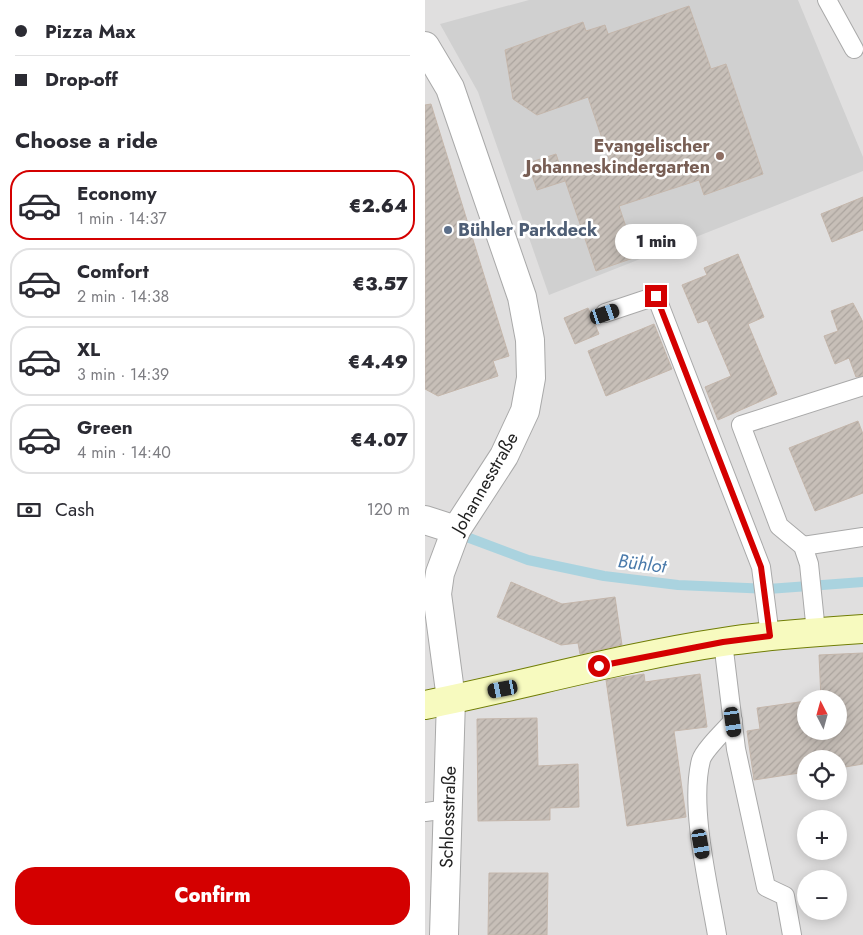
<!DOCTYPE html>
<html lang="en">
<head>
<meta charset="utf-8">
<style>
	body { margin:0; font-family:Jost,sans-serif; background:#f7f7f7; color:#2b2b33; height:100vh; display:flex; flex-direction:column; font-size:19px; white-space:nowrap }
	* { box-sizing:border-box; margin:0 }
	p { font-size:16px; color:#7c7c81 }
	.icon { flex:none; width:28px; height:28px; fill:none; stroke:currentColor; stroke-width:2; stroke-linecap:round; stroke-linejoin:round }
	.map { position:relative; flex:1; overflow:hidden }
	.side { display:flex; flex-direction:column; background:#fff; width:425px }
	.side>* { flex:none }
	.guide { display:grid; align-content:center; height:110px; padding:0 15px; background:#fff }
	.needle { width:32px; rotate:354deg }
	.fabs { position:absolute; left:372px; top:690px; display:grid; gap:10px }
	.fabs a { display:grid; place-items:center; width:50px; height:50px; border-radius:50%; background:#fff; box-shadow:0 2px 12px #0003; font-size:25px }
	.end { position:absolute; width:22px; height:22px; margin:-11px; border:6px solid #d40000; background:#fff; box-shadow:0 0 0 2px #fff }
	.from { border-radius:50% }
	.bubble { position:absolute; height:35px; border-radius:18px; background:#fff; box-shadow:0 2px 12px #0003; font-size:16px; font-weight:800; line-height:35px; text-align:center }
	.car { position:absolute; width:15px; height:30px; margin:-15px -8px; border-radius:6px; box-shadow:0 0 4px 1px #0007; background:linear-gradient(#222 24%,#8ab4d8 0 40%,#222 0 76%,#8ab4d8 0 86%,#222 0) }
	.guide b { display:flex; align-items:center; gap:18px; height:48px; font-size:19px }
	.guide b+b { border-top:1px solid #e1e1e2 }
	.guide i { width:12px; height:12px; background:#2b2b33 }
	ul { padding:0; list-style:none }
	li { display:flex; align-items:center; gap:15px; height:70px; margin:0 10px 8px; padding:0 5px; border:2px solid #e1e1e2; border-radius:20px }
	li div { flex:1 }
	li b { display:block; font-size:19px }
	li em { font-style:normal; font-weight:800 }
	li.active { border-color:#d40000 }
	li>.icon { width:45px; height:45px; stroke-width:1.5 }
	h2 { padding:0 15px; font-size:22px; line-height:60px }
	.pay { display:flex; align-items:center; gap:12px; height:55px; padding:0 15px; font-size:19px }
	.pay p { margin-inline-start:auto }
	.primary-button { display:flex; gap:10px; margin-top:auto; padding:10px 15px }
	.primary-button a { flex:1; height:58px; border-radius:20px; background:#d40000; color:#fff; font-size:20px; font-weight:800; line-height:58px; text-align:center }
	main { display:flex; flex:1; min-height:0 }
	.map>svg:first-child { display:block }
	.residential { fill:#e0dfdf; fill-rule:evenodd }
	.religious { fill:#d0d0d0 }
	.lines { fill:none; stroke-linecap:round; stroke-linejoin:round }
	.stream { stroke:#aad3df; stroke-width:10 }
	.building { fill:url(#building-hatch); stroke:#c4b6ab }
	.lane-casing { stroke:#a9a9a9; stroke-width:20 }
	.street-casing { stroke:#a9a9a9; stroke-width:30 }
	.secondary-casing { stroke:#707d05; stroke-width:30 }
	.lane { stroke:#fff; stroke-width:18 }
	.street { stroke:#fff; stroke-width:28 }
	.secondary { stroke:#f7fabf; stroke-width:28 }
	.route { stroke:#d40000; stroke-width:6 }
	.education-dot { fill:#8d6e63; stroke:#fff; stroke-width:2 }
	.service-dot { fill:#5c6f8a; stroke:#fff; stroke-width:2 }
	.labels { text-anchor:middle; stroke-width:5; stroke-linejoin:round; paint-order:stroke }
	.education-label { font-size:18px; font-weight:bold; fill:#785e54; stroke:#fff; text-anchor:end }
	.service-label { font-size:18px; font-weight:bold; fill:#4e5e75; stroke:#fff; text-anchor:start }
	.street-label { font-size:18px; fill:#222; stroke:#fff }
	.water-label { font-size:19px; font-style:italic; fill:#4a7aab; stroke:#fff }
</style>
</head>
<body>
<main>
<section class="side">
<div class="guide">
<b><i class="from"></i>Pizza Max</b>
<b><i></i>Drop-off</b>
</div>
<h2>Choose a ride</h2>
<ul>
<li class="active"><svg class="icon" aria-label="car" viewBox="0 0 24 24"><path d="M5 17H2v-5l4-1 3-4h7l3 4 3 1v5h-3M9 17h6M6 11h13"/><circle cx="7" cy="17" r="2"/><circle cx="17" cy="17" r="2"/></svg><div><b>Economy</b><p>1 min · 14:37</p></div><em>€2.64</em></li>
<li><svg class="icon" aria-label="car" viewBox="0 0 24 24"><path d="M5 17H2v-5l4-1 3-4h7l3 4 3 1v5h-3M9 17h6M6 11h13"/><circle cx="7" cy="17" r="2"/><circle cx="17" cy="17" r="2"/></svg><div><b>Comfort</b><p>2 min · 14:38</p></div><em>€3.57</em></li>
<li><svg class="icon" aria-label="car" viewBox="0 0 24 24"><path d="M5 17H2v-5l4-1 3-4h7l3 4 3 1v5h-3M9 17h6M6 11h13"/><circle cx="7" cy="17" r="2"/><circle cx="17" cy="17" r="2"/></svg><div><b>XL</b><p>3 min · 14:39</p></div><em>€4.49</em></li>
<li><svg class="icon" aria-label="car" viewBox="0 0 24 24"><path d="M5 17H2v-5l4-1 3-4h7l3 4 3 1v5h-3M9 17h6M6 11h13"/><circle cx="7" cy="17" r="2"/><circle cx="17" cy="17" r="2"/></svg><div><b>Green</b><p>4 min · 14:40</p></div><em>€4.07</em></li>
</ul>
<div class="pay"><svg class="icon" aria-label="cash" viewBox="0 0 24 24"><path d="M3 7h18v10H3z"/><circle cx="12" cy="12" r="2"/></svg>Cash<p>120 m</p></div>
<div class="primary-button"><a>Confirm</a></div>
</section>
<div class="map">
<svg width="438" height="935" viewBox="0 0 438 935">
	<defs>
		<pattern id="building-hatch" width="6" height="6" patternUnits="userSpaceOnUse" patternTransform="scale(1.25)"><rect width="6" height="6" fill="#c7bfb8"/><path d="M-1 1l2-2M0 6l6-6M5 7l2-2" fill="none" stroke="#aba49e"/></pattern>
	</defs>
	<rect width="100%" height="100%" fill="#f2efe9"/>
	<!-- residential -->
	<path class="residential" d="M0,0H438V935H0ZM381,699H414V731H381ZM381,759H414V791H381ZM381,819H414V851H381ZM381,879H414V911H381Z"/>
	<!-- religious -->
	<polygon class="religious" points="104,0 373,0 438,157 438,171 124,295 53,92 15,24"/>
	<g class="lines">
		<!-- stream -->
		<polyline class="stream" points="31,533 103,560 179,576 253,585 343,589 438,582"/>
	</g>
	<!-- building -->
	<g class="building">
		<polygon points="264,6 286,69 301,64 338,174 279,195 274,180 194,206 211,257 171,271 139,177 185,162 163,97 112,115 88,99 80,50 158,22 161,31 180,25 183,34"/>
		<polygon points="6,104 84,356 68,361 73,376 13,396 0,389 0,105"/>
		<polygon points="131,154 140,181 112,190 103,163"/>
		<polygon points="438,197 438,230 407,242 396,214"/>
		<polygon points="313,254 339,317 323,324 352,394 293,420 280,387 306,376 282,320 273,323 257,285 282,275 279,268"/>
		<polygon points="428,303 438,322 438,376 431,377 424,358 410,364 399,336 413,331 406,311"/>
		<polygon points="163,308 174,334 150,344 139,318"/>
		<polygon points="229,324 247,369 181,396 163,351"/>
		<polygon points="433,421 438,434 438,493 390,511 364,448"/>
		<polygon points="86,582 137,604 190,597 197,645 155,654 153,643 136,645 72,617"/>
		<polygon points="438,653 438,764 414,768 414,759 381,759 381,772 329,780 322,731 335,729 332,708 381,701 381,731 414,731 414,699 396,699 394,655"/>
		<polygon points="219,674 220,682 275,674 282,727 249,731 261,817 202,826 181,680"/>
		<polygon points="112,718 113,766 153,764 154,807 125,808 125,820 53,821 52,719"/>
		<polygon points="64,873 123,873 122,935 63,935"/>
	</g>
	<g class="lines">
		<!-- lane casing -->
		<g class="lane-casing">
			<g id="lane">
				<polyline points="402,0 429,49"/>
				<polyline points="180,313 231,296 336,567 345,636"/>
				<polyline points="378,546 438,537"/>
				<polyline points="391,632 384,564 378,546 354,526 316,425 438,386"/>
				<polyline points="298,642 311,749 341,887 360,896 367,935"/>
				<polyline points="0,812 23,809"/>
				<path d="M292,935C284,887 264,807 276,760C279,750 300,730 308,721"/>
			</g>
		</g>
		<!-- street casing -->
		<g class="street-casing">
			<g id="street">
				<polyline points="0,46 25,88 97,297 105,340 106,378 100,411 79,456 31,530 15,573 12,594 26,699 19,935"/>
				<polyline points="0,520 31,530"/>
			</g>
		</g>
		<!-- secondary casing -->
		<g class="secondary-casing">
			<path id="secondary" d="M0,705C100,685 197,657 298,642C344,635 391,632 438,629"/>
		</g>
		<!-- lane -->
		<use href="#lane" class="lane"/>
		<!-- street -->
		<use href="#street" class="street"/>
		<!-- secondary -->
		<use href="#secondary" class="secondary"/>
	</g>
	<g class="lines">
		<!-- route -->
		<polyline class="route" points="174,666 298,642 345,636 336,567 231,296"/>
	</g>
	<!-- markers -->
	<circle class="education-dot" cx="295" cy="156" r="5"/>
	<circle class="service-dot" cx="23" cy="230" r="5"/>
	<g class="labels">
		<!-- education labels -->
		<g class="education-label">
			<text x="285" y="152">Evangelischer<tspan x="285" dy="21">Johanneskindergarten</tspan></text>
		</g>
		<!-- service labels -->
		<g class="service-label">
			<text x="33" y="236">Bühler Parkdeck</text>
		</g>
		<!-- street labels -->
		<g class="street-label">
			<text transform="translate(60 483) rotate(-60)" y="6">Johannesstraße</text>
			<text transform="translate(23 817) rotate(-88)" y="6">Schlossstraße</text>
		</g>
		<!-- water labels -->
		<g class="water-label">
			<text transform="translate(217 563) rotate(7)" y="7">Bühlot</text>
		</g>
	</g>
</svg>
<div class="fabs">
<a><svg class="needle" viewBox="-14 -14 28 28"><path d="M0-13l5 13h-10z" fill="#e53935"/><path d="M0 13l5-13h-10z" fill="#7c7c81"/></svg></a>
<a><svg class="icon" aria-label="locate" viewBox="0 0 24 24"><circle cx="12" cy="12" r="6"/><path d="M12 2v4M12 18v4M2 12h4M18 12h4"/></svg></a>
<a>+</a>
<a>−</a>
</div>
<i class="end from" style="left:174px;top:666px"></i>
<i class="end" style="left:231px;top:296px"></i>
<div class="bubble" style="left:190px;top:224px;width:82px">1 min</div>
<i class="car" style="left:180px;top:314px;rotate:71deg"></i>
<i class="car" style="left:78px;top:689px;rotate:259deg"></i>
<i class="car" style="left:308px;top:722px;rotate:172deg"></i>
<i class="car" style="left:276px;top:844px;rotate:170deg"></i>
</div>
</main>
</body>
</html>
